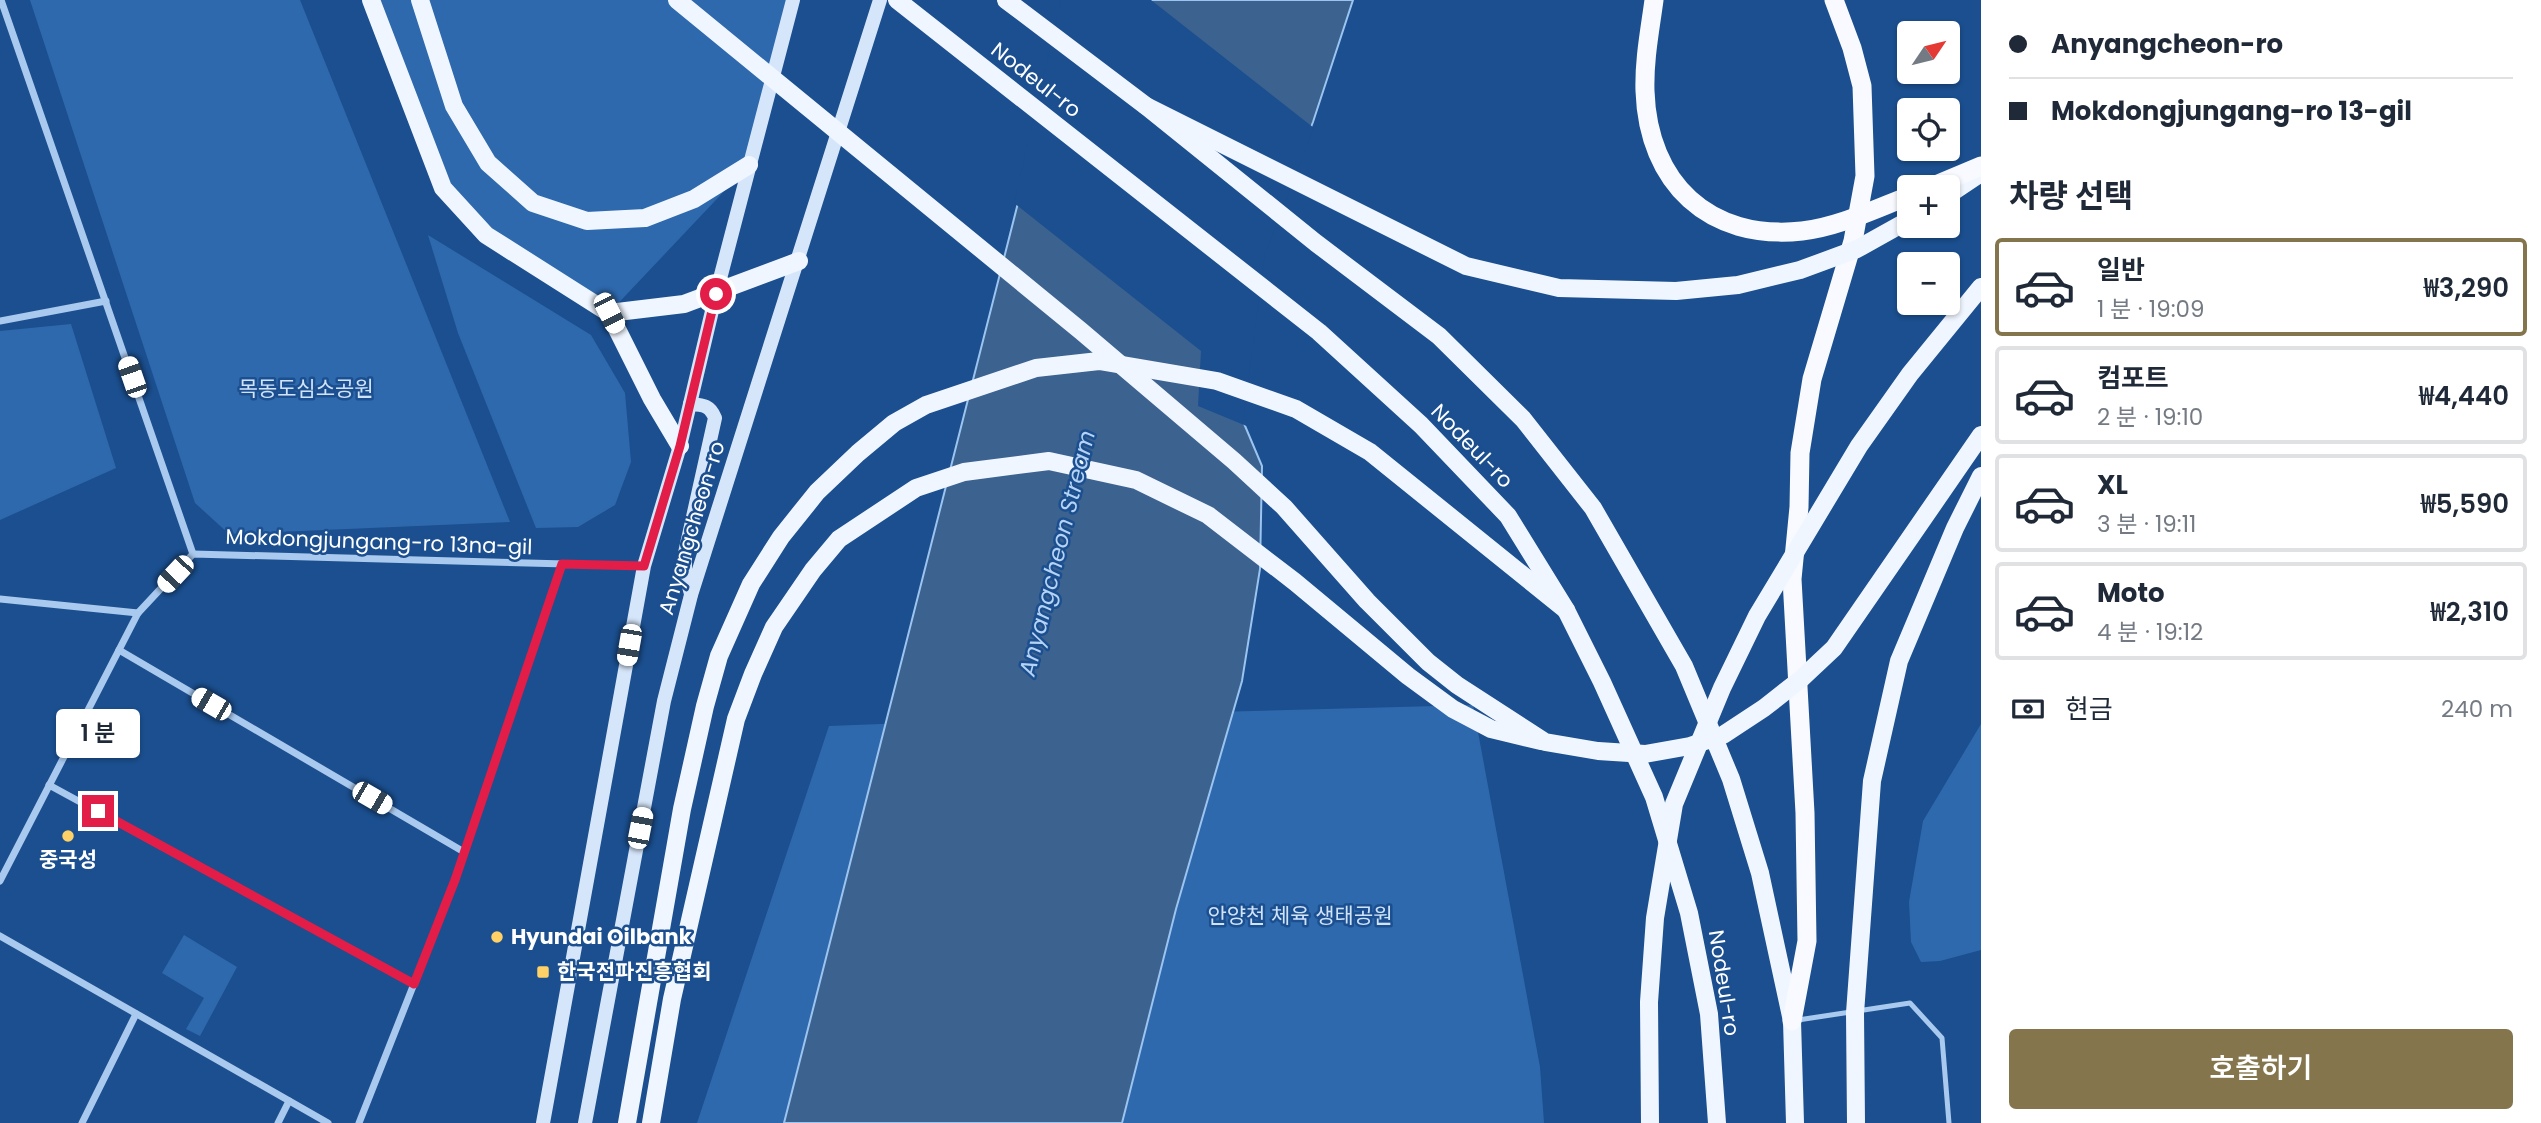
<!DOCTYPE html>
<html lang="ko">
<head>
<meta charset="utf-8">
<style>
	body { margin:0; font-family:Poppins,"Noto Sans KR",sans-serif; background:#f6f6f7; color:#1f2937; height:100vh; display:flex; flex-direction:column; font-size:26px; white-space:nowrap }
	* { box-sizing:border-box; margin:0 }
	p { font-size:23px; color:#747a83 }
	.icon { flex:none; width:38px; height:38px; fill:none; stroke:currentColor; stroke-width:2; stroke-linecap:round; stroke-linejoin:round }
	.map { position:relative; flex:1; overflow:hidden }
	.sheet { display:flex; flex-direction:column; background:#fff; width:560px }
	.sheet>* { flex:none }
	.banner { display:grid; align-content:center; height:154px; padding:0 28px; background:#fff }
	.needle { width:46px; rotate:55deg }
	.buttons { position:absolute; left:1897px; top:21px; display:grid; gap:14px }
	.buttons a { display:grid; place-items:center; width:63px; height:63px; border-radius:7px; background:#fff; box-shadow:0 2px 5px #0004; font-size:35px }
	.end { position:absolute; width:32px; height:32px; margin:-16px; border:9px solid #e11d48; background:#fff; box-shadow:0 0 0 4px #fff }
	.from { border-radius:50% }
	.bubble { position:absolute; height:49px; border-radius:7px; background:#fff; box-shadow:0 2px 5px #0004; font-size:23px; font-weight:600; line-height:49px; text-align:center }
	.car { position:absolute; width:21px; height:42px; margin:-21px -10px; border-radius:9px; box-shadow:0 0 5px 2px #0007; background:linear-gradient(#fff 24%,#345 0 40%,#fff 0 76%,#345 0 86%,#fff 0) }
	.banner b { display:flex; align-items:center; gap:24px; height:66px; font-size:26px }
	.banner b+b { border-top:2px solid #e0e1e3 }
	.banner i { width:18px; height:18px; background:#1f2937 }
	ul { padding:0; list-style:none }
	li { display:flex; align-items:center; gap:21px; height:98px; margin:0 14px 10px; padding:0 14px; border:4px solid #e0e1e3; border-radius:7px }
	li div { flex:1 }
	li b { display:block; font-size:26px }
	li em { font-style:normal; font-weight:600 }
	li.current { border-color:#84754c }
	li>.icon { width:63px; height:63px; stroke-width:1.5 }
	h2 { padding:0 28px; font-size:32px; line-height:84px }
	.pay { display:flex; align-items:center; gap:18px; height:77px; padding:0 28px; font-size:26px }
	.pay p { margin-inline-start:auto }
	.button { display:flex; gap:14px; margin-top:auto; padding:14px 28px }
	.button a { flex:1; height:80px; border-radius:7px; background:#84754c; color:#fff; font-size:28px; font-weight:600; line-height:80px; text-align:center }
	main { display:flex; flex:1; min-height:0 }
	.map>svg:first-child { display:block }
	.green { fill:#2e69ad }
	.water { fill:#3c6290; stroke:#9cc4f0; stroke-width:2 }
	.pier { fill:#1b4f8f }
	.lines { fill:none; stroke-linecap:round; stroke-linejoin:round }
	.service { stroke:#a9c9ee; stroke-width:5 }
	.minor { stroke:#a9c9ee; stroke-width:7 }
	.secondary { stroke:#d6e6fa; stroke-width:14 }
	.primary { stroke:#f0f6ff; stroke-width:18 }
	.trunk { stroke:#f8faff; stroke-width:19 }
	.primary-bridge { stroke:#f0f6ff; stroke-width:18 }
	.trunk-bridge { stroke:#f8faff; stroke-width:19 }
	.route { stroke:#e11d48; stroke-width:9 }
	.poi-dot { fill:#ffd166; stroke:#1b4f8f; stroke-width:2.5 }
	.labels { text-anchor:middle; stroke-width:5; stroke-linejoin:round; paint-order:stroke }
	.street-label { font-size:21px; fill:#fff; stroke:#1b4f8f }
	.park-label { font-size:21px; fill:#cfe3fa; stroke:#1b4f8f }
	.poi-label { font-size:21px; font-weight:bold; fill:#fff; stroke:#1b4f8f; text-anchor:start }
	.water-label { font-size:23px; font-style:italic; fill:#b5d3f5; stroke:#1b4f8f }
</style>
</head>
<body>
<main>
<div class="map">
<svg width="1981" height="1123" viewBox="0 0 1981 1123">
	<rect width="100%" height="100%" fill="#1b4f8f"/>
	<!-- green -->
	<g class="green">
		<polygon points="30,0 300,0 510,522 229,534 195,503"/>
		<polygon points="371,0 793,0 749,165 609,313 486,235 443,188"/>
		<polygon points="428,235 591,335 625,393 631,462 615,505 578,527 536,528 458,333"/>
		<polygon points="71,324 116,468 0,520 0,331"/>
		<polygon points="1473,705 1540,1067 1544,1123 697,1123 829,726 1140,714"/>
		<polygon points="1981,724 1981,950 1940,961 1921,962 1911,942 1909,902 1923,821"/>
		<polygon points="184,935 237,967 200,1036 186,1029 204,998 162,973"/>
	</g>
	<!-- water -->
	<polygon class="water" points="1064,0 1353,0 1313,122 1262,252 1240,414 1262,466 1260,569 1242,681 1176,909 1122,1123 784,1123 1019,199"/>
	<!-- pier -->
	<polygon class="pier" points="1061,0 1151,0 1314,128 1265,253 1244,414 1249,427 1198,406 1201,351 1014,203"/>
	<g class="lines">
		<!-- service -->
		<polyline class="service" points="1798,1020 1910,1003 1942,1038 1949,1123"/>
		<!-- minor -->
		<g class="minor">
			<polyline points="1,0 193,554"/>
			<polyline points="0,321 106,301"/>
			<polyline points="0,599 138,613"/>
			<polyline points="119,650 464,852"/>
			<polyline points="49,785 414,984"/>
			<polyline points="0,881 138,613 193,554 644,566"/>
			<polyline points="0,936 328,1123"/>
			<polyline points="82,1123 136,1014"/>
			<polyline points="278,1123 289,1101"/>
			<polyline points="359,1123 455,880 562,564"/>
		</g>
		<!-- secondary -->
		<g class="secondary">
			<path d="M690,404C703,405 710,405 715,418L685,553V572L691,594"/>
			<polyline points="543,1123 644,566 680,446 716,294 793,0"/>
			<polyline points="585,1123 664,701 691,595 880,0"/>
		</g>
		<!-- primary -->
		<g class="primary">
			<polyline points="371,0 443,188 486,235 609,313 652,399 680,446"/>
			<polyline points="420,0 454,106 488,163 533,203 587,221 645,218 694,199 749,165"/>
			<polyline points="897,0 1319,332 1421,425 1508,516 1566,610 1602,682 1654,797 1689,913 1709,1014 1717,1123"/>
			<polyline points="1006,0 1146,106 1316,243 1439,336 1523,419 1593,508 1684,666 1731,779 1760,873 1792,1021 1795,1123"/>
			<polyline points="1948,195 1981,173"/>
			<polyline points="609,313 684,304 799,261"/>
			<polyline points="627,1123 682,809 705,706 719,656 751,584 781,537 817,492 858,453 894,423 926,405 1036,368 1099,361 1217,381 1296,409 1370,452 1566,610"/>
			<polyline points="651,1123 672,999 736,719 753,674 774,627 813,570 839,539 916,488 964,472 1049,461 1136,480 1208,515 1295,582 1408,676 1453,709 1491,729 1541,741"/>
		</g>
		<!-- trunk -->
		<g class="trunk">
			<polyline points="1931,187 1981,166"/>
			<polyline points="1792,1021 1807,941 1805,813 1792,579 1799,507 1800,453 1812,379 1853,241 1865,176 1862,86 1852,48 1834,0"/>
		</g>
		<!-- primary-bridge -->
		<g class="primary-bridge">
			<polyline points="677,0 1081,331 1234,461 1284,507 1367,601 1428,662 1457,685 1545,742 1598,751 1645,754 1690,746 1723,735 1764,708 1801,679 1834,648 1981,435"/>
			<polyline points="1146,106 1466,266 1559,288 1676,291 1738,285 1800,270 1857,249 1909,220"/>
			<polyline points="1650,1123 1649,1002 1655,918 1674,804 1722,688 1757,616 1859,446 1910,374 1981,287"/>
			<polyline points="1856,1123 1855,1013 1872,781 1899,661 1955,528 1981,476"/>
		</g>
		<!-- trunk-bridge -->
		<path class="trunk-bridge" d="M1654,0C1650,30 1644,60 1645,91C1648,183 1709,241 1802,231C1838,227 1875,209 1909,196"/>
	</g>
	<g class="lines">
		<!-- route -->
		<polyline class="route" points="98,811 414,984 455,880 562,564 644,566 680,446 716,294"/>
	</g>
	<!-- markers -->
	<g class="poi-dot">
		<circle cx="68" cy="836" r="7"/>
		<circle cx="497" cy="937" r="7"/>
		<rect x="536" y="965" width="14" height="14" rx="3.5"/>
	</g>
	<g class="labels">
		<!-- street labels -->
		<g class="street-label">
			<text transform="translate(1036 80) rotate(38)" y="7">Nodeul-ro</text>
			<text transform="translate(1472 446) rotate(46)" y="7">Nodeul-ro</text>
			<text transform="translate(692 528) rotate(-73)" y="7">Anyangcheon-ro</text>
			<text transform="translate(379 542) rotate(2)" y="7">Mokdongjungang-ro 13na-gil</text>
			<text transform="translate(1724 983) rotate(81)" y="7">Nodeul-ro</text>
		</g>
		<!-- park labels -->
		<g class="park-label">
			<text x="306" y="396">목동도심소공원</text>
			<text x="1300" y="923">안양천 체육 생태공원</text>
		</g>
		<!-- poi labels -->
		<g class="poi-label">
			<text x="68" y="867" text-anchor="middle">중국성</text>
			<text x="511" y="944">Hyundai Oilbank</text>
			<text x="557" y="979">한국전파진흥협회</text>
		</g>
		<!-- water labels -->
		<g class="water-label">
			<text transform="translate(1057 553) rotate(-76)" y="8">Anyangcheon Stream</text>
		</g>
	</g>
</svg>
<div class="buttons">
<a><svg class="needle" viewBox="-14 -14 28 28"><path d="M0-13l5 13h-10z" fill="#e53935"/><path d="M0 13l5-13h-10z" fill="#747a83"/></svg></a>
<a><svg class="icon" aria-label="locate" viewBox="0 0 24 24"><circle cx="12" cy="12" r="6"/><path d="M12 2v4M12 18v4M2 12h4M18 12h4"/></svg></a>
<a>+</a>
<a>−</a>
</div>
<i class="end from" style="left:716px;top:294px"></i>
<i class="end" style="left:98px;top:811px"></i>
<div class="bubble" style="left:56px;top:709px;width:84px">1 분</div>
<i class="car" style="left:609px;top:313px;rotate:153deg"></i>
<i class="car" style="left:132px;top:377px;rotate:341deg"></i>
<i class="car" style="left:175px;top:574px;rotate:223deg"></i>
<i class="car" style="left:629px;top:645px;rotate:190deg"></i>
<i class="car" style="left:211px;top:704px;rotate:300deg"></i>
<i class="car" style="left:372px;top:798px;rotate:120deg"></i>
<i class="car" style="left:640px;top:828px;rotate:11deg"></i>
</div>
<section class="sheet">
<div class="banner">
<b><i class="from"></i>Anyangcheon-ro</b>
<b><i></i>Mokdongjungang-ro 13-gil</b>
</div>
<h2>차량 선택</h2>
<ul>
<li class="current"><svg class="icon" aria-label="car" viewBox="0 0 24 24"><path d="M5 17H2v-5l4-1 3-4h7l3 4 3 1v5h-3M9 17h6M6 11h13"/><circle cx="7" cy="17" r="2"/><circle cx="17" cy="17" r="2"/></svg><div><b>일반</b><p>1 분 · 19:09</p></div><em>₩3,290</em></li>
<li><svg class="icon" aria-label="car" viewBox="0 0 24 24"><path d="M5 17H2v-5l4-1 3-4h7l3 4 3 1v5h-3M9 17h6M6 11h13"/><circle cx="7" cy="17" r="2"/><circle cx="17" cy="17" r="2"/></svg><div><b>컴포트</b><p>2 분 · 19:10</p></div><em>₩4,440</em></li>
<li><svg class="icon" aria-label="car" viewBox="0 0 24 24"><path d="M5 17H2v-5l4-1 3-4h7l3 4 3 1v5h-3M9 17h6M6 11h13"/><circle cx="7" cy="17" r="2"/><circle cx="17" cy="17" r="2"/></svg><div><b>XL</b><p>3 분 · 19:11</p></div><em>₩5,590</em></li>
<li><svg class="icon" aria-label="car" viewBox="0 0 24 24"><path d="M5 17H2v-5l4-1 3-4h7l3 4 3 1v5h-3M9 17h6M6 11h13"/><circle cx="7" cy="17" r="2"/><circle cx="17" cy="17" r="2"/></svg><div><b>Moto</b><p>4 분 · 19:12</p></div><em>₩2,310</em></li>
</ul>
<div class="pay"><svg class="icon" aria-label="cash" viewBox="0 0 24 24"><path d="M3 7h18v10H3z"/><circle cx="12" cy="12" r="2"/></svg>현금<p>240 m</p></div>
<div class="button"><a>호출하기</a></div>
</section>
</main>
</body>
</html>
